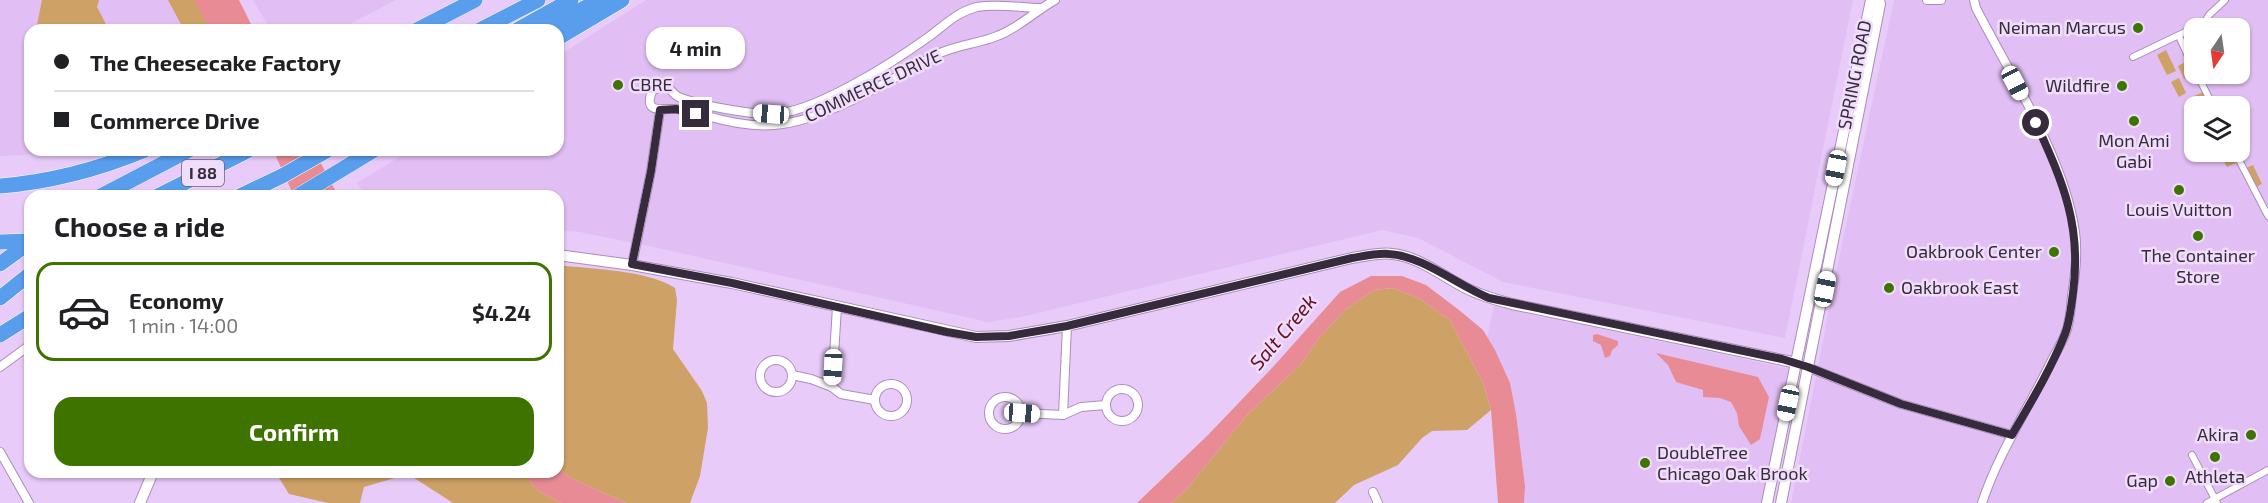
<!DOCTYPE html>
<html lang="en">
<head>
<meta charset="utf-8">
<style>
	body { margin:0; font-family:"Exo 2",sans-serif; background:#f6f6f6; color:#202124; height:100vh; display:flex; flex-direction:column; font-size:22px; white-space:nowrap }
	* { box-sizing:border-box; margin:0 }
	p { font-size:20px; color:#757577 }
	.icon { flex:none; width:33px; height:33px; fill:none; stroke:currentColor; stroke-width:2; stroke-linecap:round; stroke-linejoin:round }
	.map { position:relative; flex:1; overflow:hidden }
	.side { position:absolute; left:24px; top:190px; width:540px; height:288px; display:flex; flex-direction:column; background:#fff; border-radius:18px; box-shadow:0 2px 4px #0004 }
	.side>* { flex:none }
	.banner { position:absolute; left:24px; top:24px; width:540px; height:132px; border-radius:18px; box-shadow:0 2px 4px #0004; display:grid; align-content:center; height:132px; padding:0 30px; background:#fff }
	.needle { width:39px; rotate:193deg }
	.tools { position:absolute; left:2184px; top:18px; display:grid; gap:12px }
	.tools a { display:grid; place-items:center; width:66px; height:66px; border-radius:12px; background:#fff; box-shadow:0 2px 4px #0004; font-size:30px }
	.end { position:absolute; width:27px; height:27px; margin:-14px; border:8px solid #362a3d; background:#fff; box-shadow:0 0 0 3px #fff }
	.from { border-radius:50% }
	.bubble { position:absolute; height:42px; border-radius:18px; background:#fff; box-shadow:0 2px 4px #0004; font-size:20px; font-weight:700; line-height:42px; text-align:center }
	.car { position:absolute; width:18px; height:36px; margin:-18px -9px; border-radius:8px; box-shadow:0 0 4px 2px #0007; background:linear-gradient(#fff 24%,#345 0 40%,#fff 0 76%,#345 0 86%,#fff 0) }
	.banner b { display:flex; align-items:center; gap:21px; height:57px; font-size:22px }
	.banner b+b { border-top:2px solid #e0e0e0 }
	.banner i { width:15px; height:15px; background:#202124 }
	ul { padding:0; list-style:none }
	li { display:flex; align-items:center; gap:18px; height:99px; margin:0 12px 9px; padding:0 18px; border:3px solid transparent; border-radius:18px }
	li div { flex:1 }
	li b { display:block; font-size:22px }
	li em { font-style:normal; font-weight:700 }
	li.on { border-color:#3e7300 }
	li>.icon { width:54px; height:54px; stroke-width:1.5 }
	h2 { padding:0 30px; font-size:27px; line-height:72px }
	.action { display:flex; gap:12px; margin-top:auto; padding:12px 30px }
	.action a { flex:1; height:69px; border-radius:18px; background:#3e7300; color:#fff; font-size:24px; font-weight:700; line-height:69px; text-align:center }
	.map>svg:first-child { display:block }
	.built { fill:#e1bef3; fill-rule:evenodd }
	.green { fill:#cea267 }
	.water { fill:#e88b94 }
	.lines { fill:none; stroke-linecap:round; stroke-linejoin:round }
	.pedestrian-casing { stroke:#aa8dba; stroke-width:8 }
	.minor-casing { stroke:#aa8dba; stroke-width:10 }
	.tertiary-casing { stroke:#aa8dba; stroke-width:12 }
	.motorway-casing { stroke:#fff; stroke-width:16 }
	.pedestrian { stroke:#fff; stroke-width:6 }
	.minor { stroke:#fff; stroke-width:8 }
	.tertiary { stroke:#fff; stroke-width:10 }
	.motorway { stroke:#599ded; stroke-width:15 }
	.route { stroke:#362a3d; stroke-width:8 }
	.poi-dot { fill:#3e7300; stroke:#f0ddfa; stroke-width:2 }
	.labels { text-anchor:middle; stroke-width:5; stroke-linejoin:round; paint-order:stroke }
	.shield { fill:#f0ddfa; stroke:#6e6076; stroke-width:1.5 }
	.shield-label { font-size:16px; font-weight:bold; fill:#362a3d }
	.poi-label { font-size:18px; fill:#362a3d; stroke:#f0ddfa; text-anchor:end }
	.street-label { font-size:18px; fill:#362a3d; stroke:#f0ddfa }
	.water-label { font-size:20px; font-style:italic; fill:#630f23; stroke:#f0ddfa }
</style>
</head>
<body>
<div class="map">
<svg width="2268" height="503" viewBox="0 0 2268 503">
	<rect width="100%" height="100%" fill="#e9cbfa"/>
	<!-- built -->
	<g class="built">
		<polygon points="0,0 194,0 210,30 30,30 30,150 62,150 57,153 0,156"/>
		<polygon points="253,0 396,0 338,30 271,30"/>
		<polygon points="646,0 1853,0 1785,338 1503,282 1418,238 1382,230 1021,317 988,322 658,248 580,232 558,230 558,196 366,196 357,183 411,150 558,150 558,56"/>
		<path d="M1894,0H2268V503H1791L1843,239ZM2194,28H2240V74H2194ZM2194,106H2240V152H2194Z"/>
		<polygon points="1494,306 1795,370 1765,503 1524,503 1525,486 1516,414 1510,383 1487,338"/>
	</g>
	<!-- green -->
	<g class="green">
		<polygon points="42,0 99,0 97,7 109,30 36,30"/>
		<polygon points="168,0 195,0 210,30 184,30"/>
		<polygon points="2166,50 2176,71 2167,75 2157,55"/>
		<polygon points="2187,61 2194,75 2184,79 2178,66"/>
		<polygon points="2179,78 2186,93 2179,97 2171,82"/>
		<polygon points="2203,92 2210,106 2197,106 2192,97"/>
		<polygon points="2227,152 2233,152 2238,162 2227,167 2221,155"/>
		<polygon points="2253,165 2262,184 2256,187 2246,168"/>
		<path d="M558,265C591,269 648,270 675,288L677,300L673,349L702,391L707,403L708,428L700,476L690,503H626L573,479L558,469Z"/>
		<polygon points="1393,288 1420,299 1450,320 1484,385 1491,410 1467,430 1432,431 1422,438 1398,465 1354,485 1335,503 1171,503 1186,490 1247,415 1302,363 1319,338 1346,309 1374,290"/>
		<polygon points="276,473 524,473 537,490 561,503 453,503 408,474 364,487 360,503 328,503 289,494"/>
	</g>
	<!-- water -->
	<g class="water">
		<polygon points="194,0 239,0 254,30 210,30"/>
		<polygon points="273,150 314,150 338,196 294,196"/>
		<polygon points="1371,276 1402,276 1426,285 1459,310 1483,330 1495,350 1510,383 1516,414 1525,486 1524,503 1498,503 1491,410 1484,385 1450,320 1420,299 1393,288 1374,290 1346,309 1319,338 1302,363 1247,415 1186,490 1171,503 1137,503 1208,435 1272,368 1340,292"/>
		<polygon points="1597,334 1618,341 1618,345 1612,350 1610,356 1605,358 1601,345 1593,341 1593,335"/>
		<polygon points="1656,353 1758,377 1769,397 1760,439 1751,445 1739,426 1737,413 1731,402 1720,398 1703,397 1703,390 1676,382 1668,365"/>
		<polygon points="558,469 573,479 626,503 561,503 537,490 524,473 558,472"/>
	</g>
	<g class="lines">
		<!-- pedestrian casing -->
		<g class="pedestrian-casing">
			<g id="pedestrian">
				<polyline points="2179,36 2194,69"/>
				<polyline points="2133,57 2204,23 2209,15 2225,0"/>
				<polyline points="2197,74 2213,106"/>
				<polyline points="2235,152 2268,216"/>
				<polyline points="2192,455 2217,503"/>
				<polyline points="2207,503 2268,470"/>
			</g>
		</g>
		<!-- minor casing -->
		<g class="minor-casing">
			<g id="minor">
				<polyline points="1927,0 1941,0"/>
				<path d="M1974,0L1976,8C2011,76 2064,157 2075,232C2078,253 2075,275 2072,296C2071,307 2070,321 2066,332C2062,343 2055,354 2050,364C2027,411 1998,454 1982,503"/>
				<path d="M1041,8C1021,8 997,3 977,7C956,12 943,27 927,38C892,63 813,114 771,114C747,114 704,106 681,98C673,96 672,88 663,85L652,91C643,115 663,108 676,109C686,109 697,114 707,116C728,122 753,127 774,125C826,121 891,79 936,55C955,45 978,44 997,36C1019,28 1035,11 1055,0"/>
				<polyline points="632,265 651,171 660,110"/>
				<circle cx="776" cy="376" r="16"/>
				<polyline points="1797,363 1901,404 2012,435"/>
				<polyline points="0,367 30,345"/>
				<polyline points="792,375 811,379 832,387 841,394 875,400"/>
				<circle cx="891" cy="400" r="16"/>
				<polyline points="832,387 837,307"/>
				<circle cx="1122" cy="405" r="16"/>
				<circle cx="1005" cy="413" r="16"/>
				<polyline points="1022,413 1063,415 1081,407 1106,405"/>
				<polyline points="1063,415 1067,326"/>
				<polyline points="0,452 29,503"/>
				<polyline points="1373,492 1378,503"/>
			</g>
		</g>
		<!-- tertiary casing -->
		<g class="tertiary-casing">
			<g id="tertiary">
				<path d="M558,255L632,265L732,283L976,337L1009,336L1067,326L1352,258C1366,256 1379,252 1393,254C1419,257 1441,275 1464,287C1479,295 1496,300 1512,304L1797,363"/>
				<polyline points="140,503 153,472"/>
				<polyline points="1767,503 1871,0"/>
				<polyline points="1781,503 1880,4 1879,0"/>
			</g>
		</g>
		<!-- motorway casing -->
		<g class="motorway-casing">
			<g id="motorway">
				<polyline points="417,30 475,0"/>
				<polyline points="480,30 538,0"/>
				<polyline points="517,30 571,0"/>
				<polyline points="542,30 600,0"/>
				<polyline points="558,38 622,0"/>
				<path d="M0,186C50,182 99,169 145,150"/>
				<polyline points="101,196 189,150"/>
				<polyline points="158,196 249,150"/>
				<polyline points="240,196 282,176 328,150"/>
				<polyline points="298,196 374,150"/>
				<polyline points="0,242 30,241"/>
				<polyline points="0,264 30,242"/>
				<polyline points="0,298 30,274"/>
				<polyline points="0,335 30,316"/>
			</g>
		</g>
		<!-- pedestrian -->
		<use href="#pedestrian" class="pedestrian"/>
		<!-- minor -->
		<use href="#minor" class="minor"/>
		<!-- tertiary -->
		<use href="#tertiary" class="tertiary"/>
		<!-- motorway -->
		<use href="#motorway" class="motorway"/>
	</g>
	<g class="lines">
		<!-- route -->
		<path class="route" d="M696,114L676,109L660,110L651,171L632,264L732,283L947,332L976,337L1009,336L1067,326L1352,258C1364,256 1377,253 1389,254C1423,256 1457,285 1489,298L1782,359L1808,367L1901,404L2012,435C2031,402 2051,369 2065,334C2070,321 2071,306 2073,293C2082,225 2063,183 2036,123"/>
	</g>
	<!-- markers -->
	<g class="poi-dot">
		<circle cx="2138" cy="28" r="6"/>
		<circle cx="618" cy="85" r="6"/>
		<circle cx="2122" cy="86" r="6"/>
		<circle cx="2134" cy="121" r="6"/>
		<circle cx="2179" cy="190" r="6"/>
		<circle cx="2198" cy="236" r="6"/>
		<circle cx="2054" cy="252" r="6"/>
		<circle cx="1889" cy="288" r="6"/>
		<circle cx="2251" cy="435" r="6"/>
		<circle cx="2215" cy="457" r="6"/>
		<circle cx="1645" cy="463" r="6"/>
		<circle cx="2170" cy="481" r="6"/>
	</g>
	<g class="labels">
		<!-- shield labels -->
		<rect class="shield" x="182" y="160" width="42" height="26" rx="4.5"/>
		<g class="shield-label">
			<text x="203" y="179">I 88</text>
		</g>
		<!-- poi labels -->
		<g class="poi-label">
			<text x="2126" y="34">Neiman Marcus</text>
			<text x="630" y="91" text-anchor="start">CBRE</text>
			<text x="2110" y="92">Wildfire</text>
			<text x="2134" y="147" text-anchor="middle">Mon Ami<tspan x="2134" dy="21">Gabi</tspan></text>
			<text x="2179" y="216" text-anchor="middle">Louis Vuitton</text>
			<text x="2042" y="258">Oakbrook Center</text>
			<text x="2198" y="262" text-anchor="middle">The Container<tspan x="2198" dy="21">Store</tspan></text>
			<text x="1901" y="294" text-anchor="start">Oakbrook East</text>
			<text x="2239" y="441">Akira</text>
			<text x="1657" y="459" text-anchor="start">DoubleTree<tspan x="1657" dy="21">Chicago Oak Brook</tspan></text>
			<text x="2215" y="483" text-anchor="middle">Athleta</text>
			<text x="2158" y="487">Gap</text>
		</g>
		<!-- street labels -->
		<g class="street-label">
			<text transform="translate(1855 75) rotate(-79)" y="6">SPRING ROAD</text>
			<text transform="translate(873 86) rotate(-25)" y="6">COMMERCE DRIVE</text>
		</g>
		<!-- water labels -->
		<g class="water-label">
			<text transform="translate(1283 332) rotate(-50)" y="7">Salt Creek</text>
		</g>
	</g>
</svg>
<div class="tools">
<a><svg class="needle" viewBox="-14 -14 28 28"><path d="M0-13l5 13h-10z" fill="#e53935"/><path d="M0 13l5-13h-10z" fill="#757577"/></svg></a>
<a><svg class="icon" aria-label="layers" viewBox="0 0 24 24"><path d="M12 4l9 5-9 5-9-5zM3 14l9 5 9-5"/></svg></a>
</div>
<i class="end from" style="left:2036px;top:123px"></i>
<i class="end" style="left:696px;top:114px"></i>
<div class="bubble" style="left:646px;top:27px;width:99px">4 min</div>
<i class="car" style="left:2015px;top:83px;rotate:152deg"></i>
<i class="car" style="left:771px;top:114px;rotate:274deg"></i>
<i class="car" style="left:1836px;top:168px;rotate:191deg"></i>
<i class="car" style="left:1825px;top:289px;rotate:11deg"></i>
<i class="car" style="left:833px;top:367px;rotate:183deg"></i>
<i class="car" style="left:1788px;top:403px;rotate:192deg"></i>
<i class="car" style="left:1022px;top:413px;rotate:94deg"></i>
<div class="banner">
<b><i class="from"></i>The Cheesecake Factory</b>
<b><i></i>Commerce Drive</b>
</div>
<section class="side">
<h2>Choose a ride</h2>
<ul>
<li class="on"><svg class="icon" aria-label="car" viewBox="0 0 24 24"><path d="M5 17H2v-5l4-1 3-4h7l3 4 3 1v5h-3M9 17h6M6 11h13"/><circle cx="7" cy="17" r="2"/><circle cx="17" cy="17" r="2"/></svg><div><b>Economy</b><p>1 min · 14:00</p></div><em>$4.24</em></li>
</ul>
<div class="action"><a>Confirm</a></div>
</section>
</div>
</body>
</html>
